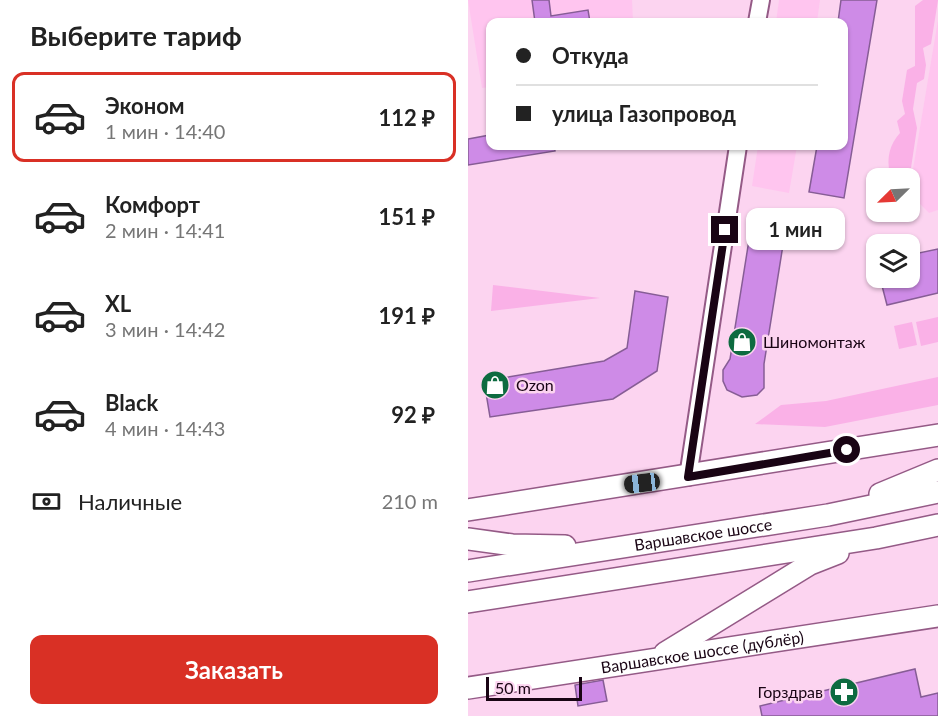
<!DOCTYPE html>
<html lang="ru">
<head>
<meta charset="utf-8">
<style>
	body { margin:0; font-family:Lato,sans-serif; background:#f6f6f6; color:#222; height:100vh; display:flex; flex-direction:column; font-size:22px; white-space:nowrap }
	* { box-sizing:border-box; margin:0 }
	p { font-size:20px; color:#767676 }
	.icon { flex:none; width:33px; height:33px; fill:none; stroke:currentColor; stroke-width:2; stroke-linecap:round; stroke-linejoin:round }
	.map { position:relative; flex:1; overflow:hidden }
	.panel { display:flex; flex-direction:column; background:#fff; width:468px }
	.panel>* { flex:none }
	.hud { position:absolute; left:18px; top:18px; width:362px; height:132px; border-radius:12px; box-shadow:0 2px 4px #0004; display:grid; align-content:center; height:132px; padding:0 30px; background:#fff }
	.needle { width:39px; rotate:246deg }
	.buttons { position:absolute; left:398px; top:168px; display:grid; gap:12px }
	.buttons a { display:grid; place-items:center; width:54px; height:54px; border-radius:12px; background:#fff; box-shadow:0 2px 4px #0004; font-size:30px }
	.scale { position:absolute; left:18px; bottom:15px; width:96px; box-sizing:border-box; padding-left:6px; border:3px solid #190414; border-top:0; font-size:16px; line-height:21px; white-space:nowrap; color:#190414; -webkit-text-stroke:4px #fcd4f0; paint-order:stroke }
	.end { position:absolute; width:27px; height:27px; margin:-14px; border:8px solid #190414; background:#fff; box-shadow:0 0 0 3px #fff }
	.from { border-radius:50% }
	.bubble { position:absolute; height:42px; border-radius:12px; background:#fff; box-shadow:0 2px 4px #0004; font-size:20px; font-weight:700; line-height:42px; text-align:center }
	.car { position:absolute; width:18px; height:36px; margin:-18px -9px; border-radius:8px; box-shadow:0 0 4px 2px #0007; background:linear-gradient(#222 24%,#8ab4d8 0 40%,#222 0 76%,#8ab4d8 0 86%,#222 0) }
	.hud b { display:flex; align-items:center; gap:21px; height:57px; font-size:22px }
	.hud b+b { border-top:2px solid #e0e0e0 }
	.hud i { width:15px; height:15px; background:#222 }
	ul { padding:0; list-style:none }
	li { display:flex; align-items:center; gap:18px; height:90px; margin:0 12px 9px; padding:0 18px; border:3px solid transparent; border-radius:12px }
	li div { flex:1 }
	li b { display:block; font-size:22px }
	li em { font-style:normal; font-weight:700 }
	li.active { border-color:#d93025 }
	li>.icon { width:54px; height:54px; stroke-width:1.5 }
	h2 { padding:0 30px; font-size:27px; line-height:72px }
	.pay { display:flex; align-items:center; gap:15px; height:66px; padding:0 30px; font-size:22px }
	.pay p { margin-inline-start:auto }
	.action { display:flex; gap:12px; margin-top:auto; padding:12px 30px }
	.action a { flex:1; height:69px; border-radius:12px; background:#d93025; color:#fff; font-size:24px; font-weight:700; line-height:69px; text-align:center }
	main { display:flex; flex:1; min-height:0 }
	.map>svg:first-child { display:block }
	.built { fill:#ffc5ef }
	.green { fill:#fab1e7 }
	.building { fill:#ce8be7; stroke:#865d95; stroke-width:1.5 }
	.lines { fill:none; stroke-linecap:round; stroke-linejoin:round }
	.minor-casing { stroke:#945a86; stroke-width:20 }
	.major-casing { stroke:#945a86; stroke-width:24 }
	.minor { stroke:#fff; stroke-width:16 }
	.major { stroke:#fff; stroke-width:21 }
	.route { stroke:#190414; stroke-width:8 }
	.labels { text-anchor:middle; stroke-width:5; stroke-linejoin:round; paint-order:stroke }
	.poi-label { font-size:16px; fill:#190414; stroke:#fcd4f0; text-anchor:start }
	.street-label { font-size:16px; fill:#190414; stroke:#fcd4f0 }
</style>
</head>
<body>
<main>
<section class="panel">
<h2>Выберите тариф</h2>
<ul>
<li class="active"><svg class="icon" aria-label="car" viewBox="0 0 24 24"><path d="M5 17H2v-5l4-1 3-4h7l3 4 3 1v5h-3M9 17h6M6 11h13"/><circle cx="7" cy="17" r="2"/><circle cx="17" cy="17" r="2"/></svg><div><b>Эконом</b><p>1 мин · 14:40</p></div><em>112 ₽</em></li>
<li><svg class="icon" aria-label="car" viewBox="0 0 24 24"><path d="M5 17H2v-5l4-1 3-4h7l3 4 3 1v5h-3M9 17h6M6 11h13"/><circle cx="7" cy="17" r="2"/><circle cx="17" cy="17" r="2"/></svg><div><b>Комфорт</b><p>2 мин · 14:41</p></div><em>151 ₽</em></li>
<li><svg class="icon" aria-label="car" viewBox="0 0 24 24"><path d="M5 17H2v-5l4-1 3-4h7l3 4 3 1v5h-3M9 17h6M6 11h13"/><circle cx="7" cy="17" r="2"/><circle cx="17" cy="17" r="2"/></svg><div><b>XL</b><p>3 мин · 14:42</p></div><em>191 ₽</em></li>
<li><svg class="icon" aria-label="car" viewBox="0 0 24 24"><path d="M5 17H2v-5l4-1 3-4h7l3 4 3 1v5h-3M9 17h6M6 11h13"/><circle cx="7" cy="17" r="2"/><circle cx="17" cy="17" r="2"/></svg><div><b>Black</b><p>4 мин · 14:43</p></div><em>92 ₽</em></li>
</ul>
<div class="pay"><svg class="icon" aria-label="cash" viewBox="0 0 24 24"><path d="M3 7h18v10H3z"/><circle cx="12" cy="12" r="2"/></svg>Наличные<p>210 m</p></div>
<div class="action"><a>Заказать</a></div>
</section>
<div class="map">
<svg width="470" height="716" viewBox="0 0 470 716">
	<rect width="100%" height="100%" fill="#fcd4f0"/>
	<!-- built -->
	<g class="built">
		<polygon points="0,0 164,0 165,22 22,22 22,87 14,88"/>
		<polygon points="311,0 352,0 349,22 308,22"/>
		<polygon points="470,20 470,210 461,213 441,193"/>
		<polygon points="290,146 329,146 321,193 284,186"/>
	</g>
	<!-- green -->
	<g class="green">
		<path d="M455,0H470L463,44L455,48L458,65L456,79L449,83L445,109L449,128L443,168L434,174L422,173C418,158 422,144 432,133L429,121L437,114L434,101L439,70L447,66V6Z"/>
		<polygon points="25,285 132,298 23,311"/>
		<polygon points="470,317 470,342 453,346 448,322"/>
		<polygon points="444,322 449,345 431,349 426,326"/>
		<polygon points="470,377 470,405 357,427 287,424 313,405 358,401"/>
	</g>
	<!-- building -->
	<g class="building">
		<polygon points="64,0 81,0 83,16 120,10 122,22 67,22"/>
		<polygon points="373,0 409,0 376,198 341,192 349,146 375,146 375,22 370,22"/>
		<polygon points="22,135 22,146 86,146 87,151 0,165 0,139"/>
		<polygon points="281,240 315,245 296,364 296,388 289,395 274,397 259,390 255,381 255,370 262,359"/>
		<polygon points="470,249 470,293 419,305 412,278 441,278 441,255"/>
		<polygon points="167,291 200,297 189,371 145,399 22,417 16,381 136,361 159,348"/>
		<polygon points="447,669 453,697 470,693 470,716 294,716 292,706"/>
		<polygon points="135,680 139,701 110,706 107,685"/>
	</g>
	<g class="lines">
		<!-- minor casing -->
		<g class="minor-casing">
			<g id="minor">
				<polyline points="289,22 293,0"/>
				<polyline points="220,477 270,146"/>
			</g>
		</g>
		<!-- major casing -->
		<g class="major-casing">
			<g id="major">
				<polyline points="412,494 470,470"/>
				<polyline points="0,510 470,435"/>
				<polyline points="0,539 44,545 97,546"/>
				<path id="s1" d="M0,571L360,515L470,492"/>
				<polyline points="0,602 408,538 470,525"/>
				<polyline points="197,653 342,564 370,553"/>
				<path id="s2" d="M0,688L470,616"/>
			</g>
		</g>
		<!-- minor -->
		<use href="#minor" class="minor"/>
		<!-- major -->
		<use href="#major" class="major"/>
	</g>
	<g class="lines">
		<!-- route -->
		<polyline class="route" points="257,230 220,477 379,450"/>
	</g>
	<!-- icons -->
	<defs>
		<g id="shop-disc" transform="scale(1.5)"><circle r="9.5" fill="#0d6b40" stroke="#fcd4f0"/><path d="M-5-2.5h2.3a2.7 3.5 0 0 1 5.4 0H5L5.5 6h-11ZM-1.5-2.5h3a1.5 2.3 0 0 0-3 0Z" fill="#fff"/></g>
		<g id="pharmacy-disc" transform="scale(1.5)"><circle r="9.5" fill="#0d6b40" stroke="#fcd4f0"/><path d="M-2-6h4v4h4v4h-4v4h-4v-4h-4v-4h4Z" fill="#fff"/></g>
	</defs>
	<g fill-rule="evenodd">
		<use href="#shop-disc" x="274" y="342"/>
		<use href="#shop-disc" x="27" y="385"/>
		<use href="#pharmacy-disc" x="376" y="692"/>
	</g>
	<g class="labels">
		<!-- poi labels -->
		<g class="poi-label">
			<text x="295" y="348">Шиномонтаж</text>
			<text x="48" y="391">Ozon</text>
			<text x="355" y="698" text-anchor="end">Горздрав</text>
		</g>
		<!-- street labels -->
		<g class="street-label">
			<text dy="6" stroke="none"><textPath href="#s1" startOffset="238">Варшавское шоссе</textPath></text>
			<text dy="6" stroke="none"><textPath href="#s2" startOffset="237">Варшавское шоссе (дублёр)</textPath></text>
		</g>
	</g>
</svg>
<div class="buttons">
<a><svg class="needle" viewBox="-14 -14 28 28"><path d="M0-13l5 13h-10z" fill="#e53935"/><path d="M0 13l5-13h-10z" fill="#767676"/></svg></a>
<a><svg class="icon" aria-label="layers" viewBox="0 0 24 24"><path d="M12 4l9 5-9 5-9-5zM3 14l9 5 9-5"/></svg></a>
</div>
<div class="scale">50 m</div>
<i class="end from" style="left:379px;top:450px"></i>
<i class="end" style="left:257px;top:230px"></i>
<div class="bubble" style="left:278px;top:208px;width:99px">1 мин</div>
<i class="car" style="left:174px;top:483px;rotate:263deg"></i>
<div class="hud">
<b><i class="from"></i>Откуда</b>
<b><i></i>улица Газопровод</b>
</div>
</div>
</main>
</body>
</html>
